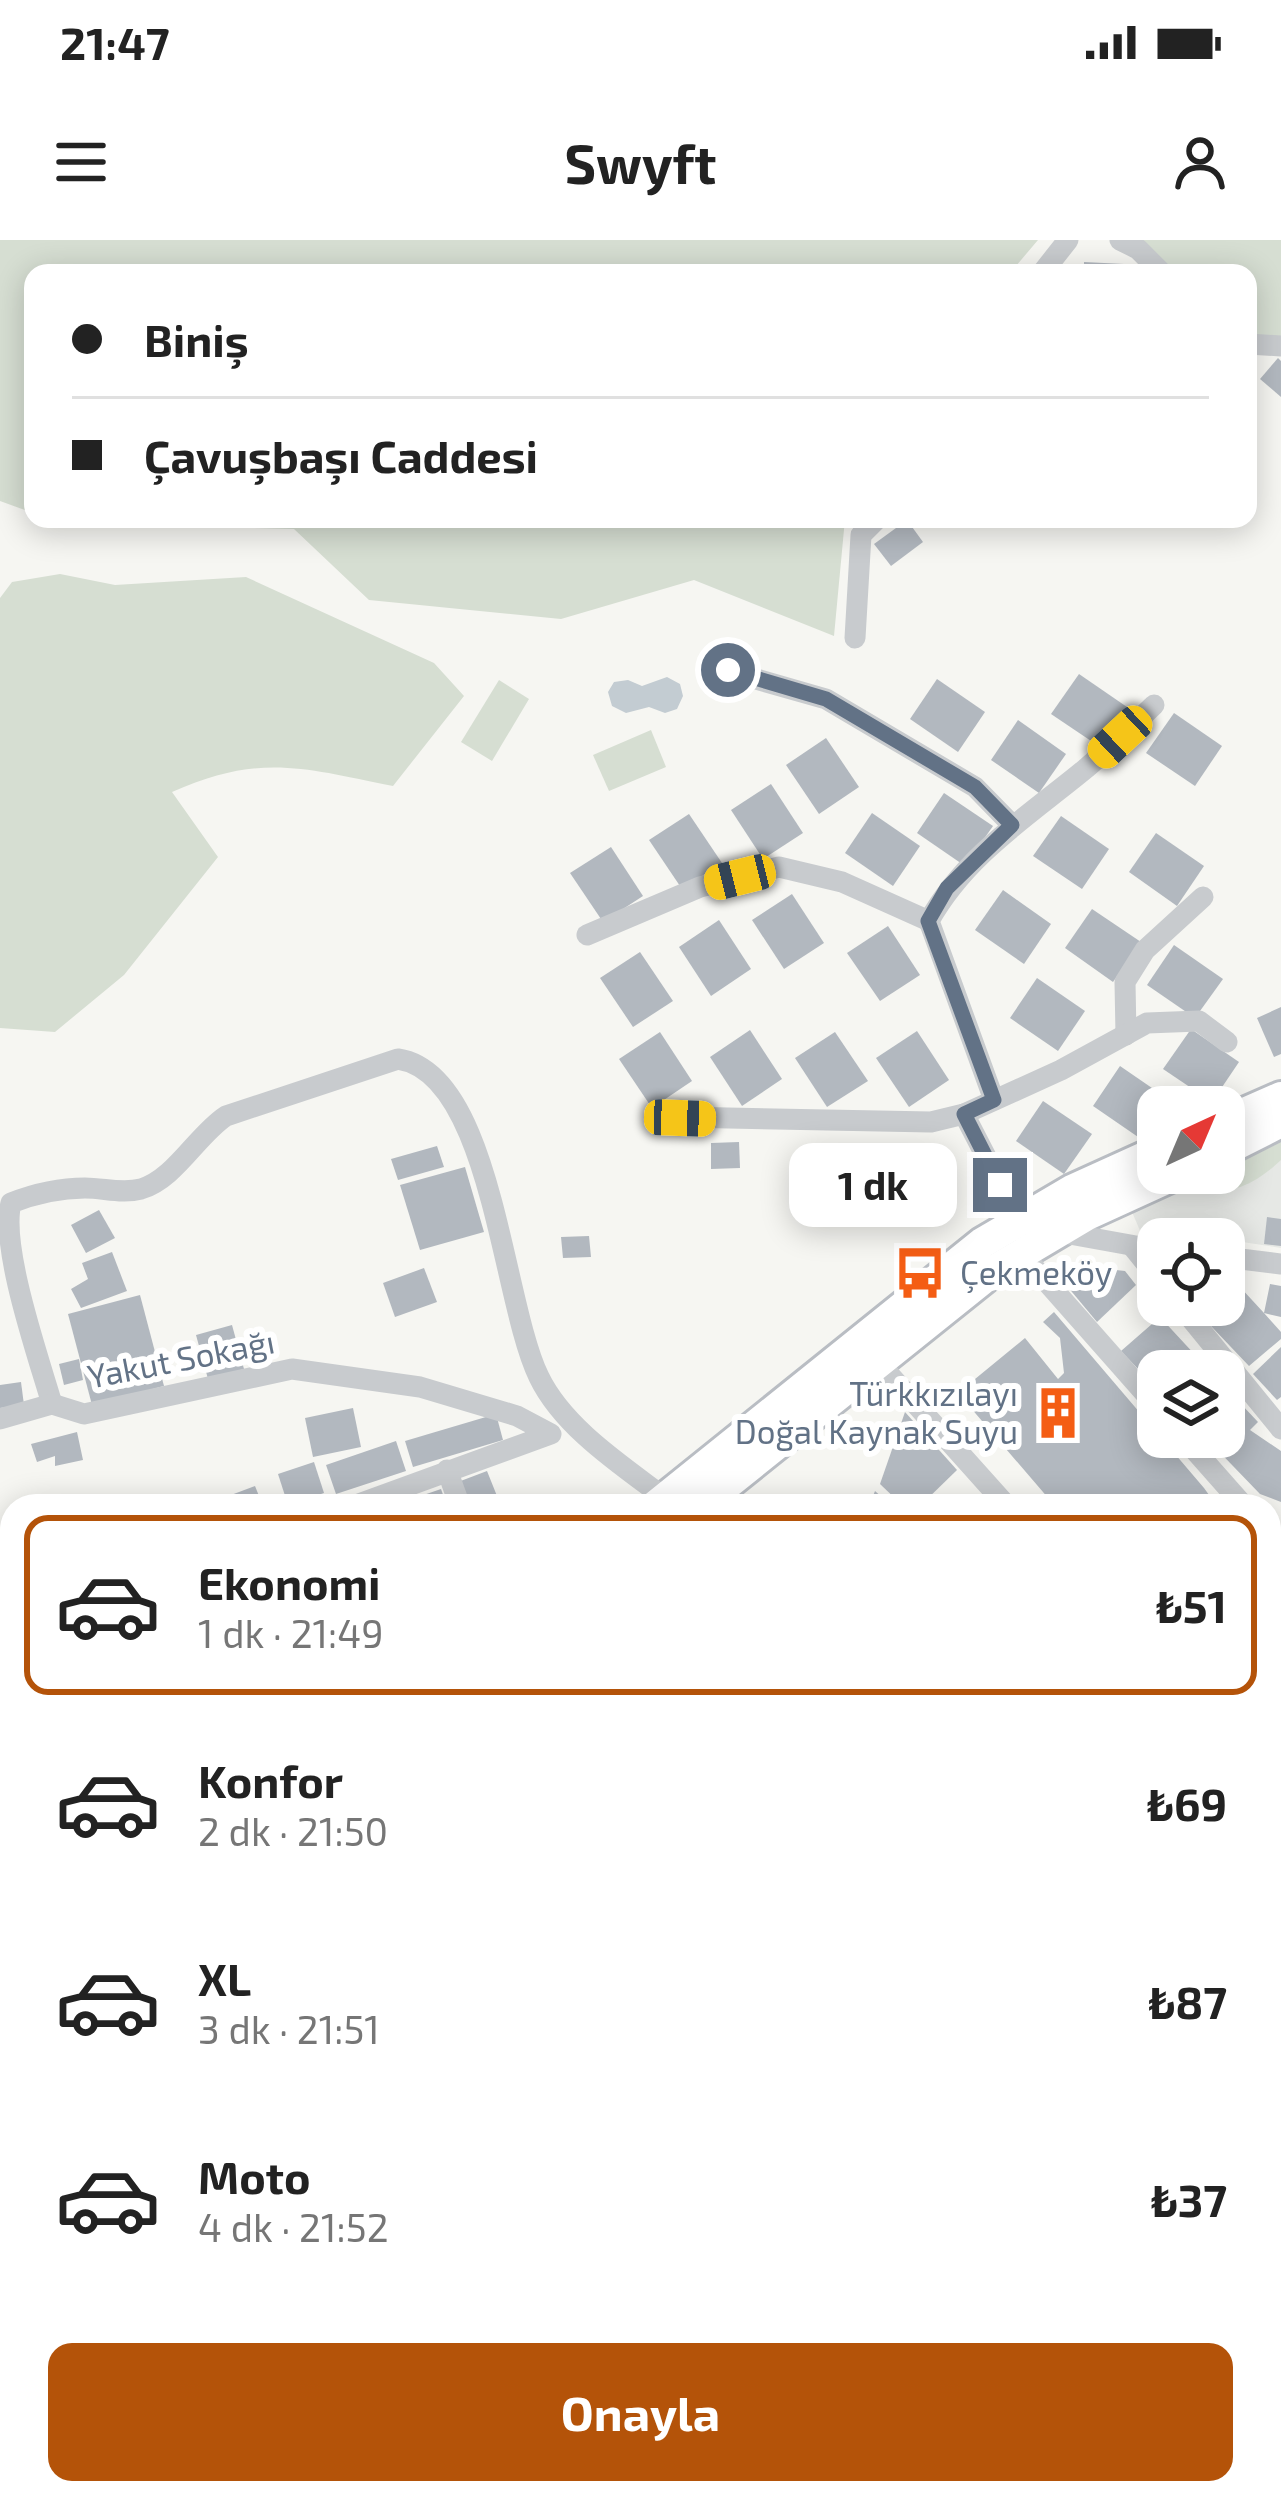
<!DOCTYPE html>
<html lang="tr">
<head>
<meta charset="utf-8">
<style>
	body { margin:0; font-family:"Exo 2",sans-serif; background:#f6f6f6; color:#222; height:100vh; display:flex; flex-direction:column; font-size:45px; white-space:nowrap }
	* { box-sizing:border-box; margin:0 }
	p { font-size:39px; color:#767676 }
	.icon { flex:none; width:66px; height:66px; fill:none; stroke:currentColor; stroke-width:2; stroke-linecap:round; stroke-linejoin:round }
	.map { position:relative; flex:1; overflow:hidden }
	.side { position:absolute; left:0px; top:1254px; width:1281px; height:1011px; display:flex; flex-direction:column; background:#fff; border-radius:36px 36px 0 0; box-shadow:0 6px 30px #0003 }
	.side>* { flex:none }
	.top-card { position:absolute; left:24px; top:24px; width:1233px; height:264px; border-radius:24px; box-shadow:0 6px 30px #0003; display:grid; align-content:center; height:264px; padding:0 48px; background:#fff }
	.needle { width:78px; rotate:44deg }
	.fabs { position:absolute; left:1137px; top:846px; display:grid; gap:24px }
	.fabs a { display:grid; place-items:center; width:108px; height:108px; border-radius:24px; background:#fff; box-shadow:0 6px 30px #0003; font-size:60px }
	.end { position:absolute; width:54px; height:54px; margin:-27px; border:15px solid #627286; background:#fff; box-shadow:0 0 0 6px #fff }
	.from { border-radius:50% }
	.bubble { position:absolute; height:84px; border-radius:24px; background:#fff; box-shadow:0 6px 30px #0003; font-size:39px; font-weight:700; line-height:84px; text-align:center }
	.car { position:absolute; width:36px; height:72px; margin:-36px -18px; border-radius:15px; box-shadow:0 0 9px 3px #0007; background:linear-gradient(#f5c518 24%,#345 0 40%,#f5c518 0 76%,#345 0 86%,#f5c518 0) }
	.top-card b { display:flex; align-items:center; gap:42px; height:114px; font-size:45px }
	.top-card b+b { border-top:3px solid #e0e0e0 }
	.top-card i { width:30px; height:30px; background:#222 }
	ul { padding:21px 0 0; list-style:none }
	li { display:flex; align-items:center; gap:36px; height:180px; margin:0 24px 18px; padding:0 24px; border:6px solid transparent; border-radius:24px }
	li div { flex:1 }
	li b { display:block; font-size:45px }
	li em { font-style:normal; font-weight:700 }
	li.active { border-color:#b45309 }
	li>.icon { width:108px; height:108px; stroke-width:1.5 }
	.action { display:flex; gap:24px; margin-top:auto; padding:24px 48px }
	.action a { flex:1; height:138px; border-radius:24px; background:#b45309; color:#fff; font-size:48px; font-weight:700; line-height:138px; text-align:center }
	.status { display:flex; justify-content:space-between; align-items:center; height:84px; padding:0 60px; background:#fff; direction:ltr }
	.status svg { height:33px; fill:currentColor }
	header { display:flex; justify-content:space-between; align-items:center; height:156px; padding:0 48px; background:#fff; font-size:54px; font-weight:700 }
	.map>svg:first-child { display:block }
	.built { fill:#e6e8e5 }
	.green { fill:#d6ded2 }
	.water { fill:#c3ccd2 }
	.building { fill:#b2b8bf }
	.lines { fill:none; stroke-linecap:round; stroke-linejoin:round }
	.secondary-casing { stroke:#b9bdc3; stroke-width:36 }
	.street { stroke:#c8cbce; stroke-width:21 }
	.secondary { stroke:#fff; stroke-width:30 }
	.route { stroke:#627286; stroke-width:15 }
	.labels { text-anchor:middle; stroke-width:12; stroke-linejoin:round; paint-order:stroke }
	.poi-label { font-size:33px; fill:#627286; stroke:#fff; text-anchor:start }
	.street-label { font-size:33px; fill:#627286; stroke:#fff }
</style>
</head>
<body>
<div class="status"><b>21:47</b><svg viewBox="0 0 49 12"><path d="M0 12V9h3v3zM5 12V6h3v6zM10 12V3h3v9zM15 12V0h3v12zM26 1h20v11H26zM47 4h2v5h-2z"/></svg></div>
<header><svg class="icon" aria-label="menu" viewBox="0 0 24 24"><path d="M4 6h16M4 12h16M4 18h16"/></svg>Swyft<svg class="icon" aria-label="person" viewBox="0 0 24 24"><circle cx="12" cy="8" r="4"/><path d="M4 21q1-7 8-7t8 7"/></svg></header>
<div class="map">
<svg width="1281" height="2263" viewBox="0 0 1281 2263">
	<rect width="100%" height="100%" fill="#f6f6f2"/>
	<!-- built -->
	<polygon class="built" points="1281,902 1281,1008 1171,991 1141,993 1132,972 1215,933 1224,933 1224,929"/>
	<!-- green -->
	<g class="green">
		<polygon points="0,0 1038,0 1010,33 33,33 33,273 0,261"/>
		<polygon points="1135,0 1281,0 1281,100 1248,95 1248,33 1167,33"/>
		<polygon points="52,279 845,279 834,396 694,340 561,379 369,360 294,289 64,283"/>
		<path d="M60,334L115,345L246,337L434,423L464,456L393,546C303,528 260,513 172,552L218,617L124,735L55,792L0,788V358L12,342Z"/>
		<polygon points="499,440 529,459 492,521 461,502"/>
		<polygon points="651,490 666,527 609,551 593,515"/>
		<path d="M1281,902V920C1257,943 1234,954 1200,953L1195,942L1224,933V929Z"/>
		<polygon points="12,2039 12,2138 0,2151 0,2042"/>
		<polygon points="12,2198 12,2252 5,2263 0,2263 0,2216"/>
		<polygon points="257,2253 335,2253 329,2263 273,2263"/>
	</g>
	<!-- water -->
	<polygon class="water" points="667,437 680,444 683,456 677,469 665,473 649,467 626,473 612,466 608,452 614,442 628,440 642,446"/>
	<!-- building -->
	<g class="building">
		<polygon points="1084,22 1124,24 1124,33 1084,33"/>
		<polygon points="1278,118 1281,121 1281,157 1260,139"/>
		<polygon points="907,280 923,302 891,326 874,304"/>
		<polygon points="1079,434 1127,467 1100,507 1051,474"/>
		<polygon points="937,439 985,472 958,512 910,479"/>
		<polygon points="1174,473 1222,506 1195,546 1146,513"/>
		<polygon points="1018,480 1066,514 1039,553 991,520"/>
		<polygon points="826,498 859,547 819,574 786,525"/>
		<polygon points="771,544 803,593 763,619 731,570"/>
		<polygon points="944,553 993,586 965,626 917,593"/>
		<polygon points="872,573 920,606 893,646 845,613"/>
		<polygon points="689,574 722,623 682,649 649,600"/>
		<polygon points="1061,576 1109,609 1082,649 1033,616"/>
		<polygon points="1156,593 1204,626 1177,666 1129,632"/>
		<polygon points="611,607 643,656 603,682 570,633"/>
		<polygon points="1003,650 1051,684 1024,724 975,690"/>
		<polygon points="792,654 824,703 784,729 752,680"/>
		<polygon points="1092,669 1141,702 1113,742 1065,708"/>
		<polygon points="719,680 751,729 711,756 679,707"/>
		<polygon points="888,686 920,735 880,761 847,713"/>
		<polygon points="1174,705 1223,739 1195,778 1147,745"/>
		<polygon points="640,712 673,761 633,787 600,738"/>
		<polygon points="1037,738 1085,771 1058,811 1010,778"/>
		<polygon points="1281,767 1281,814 1274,817 1257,778"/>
		<polygon points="1191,789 1239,822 1212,862 1163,829"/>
		<polygon points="750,790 782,839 742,866 710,817"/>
		<polygon points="917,791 949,840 909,867 876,818"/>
		<polygon points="660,792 692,841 652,868 619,819"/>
		<polygon points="835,792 868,841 827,867 795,818"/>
		<polygon points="1120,826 1168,859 1163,867 1158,867 1158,875 1141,899 1093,866"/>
		<polygon points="1043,861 1092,894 1064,934 1016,901"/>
		<polygon points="739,902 740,928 711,929 711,903"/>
		<polygon points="437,906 444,927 398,940 391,919"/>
		<polygon points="465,927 484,992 420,1010 400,945"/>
		<polygon points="99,970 115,998 86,1013 71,985"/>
		<polygon points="1267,977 1281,979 1281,1006 1264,1004"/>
		<polygon points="589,996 591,1017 563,1018 561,997"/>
		<polygon points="112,1012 127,1051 81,1068 71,1049 88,1039 82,1023"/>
		<polygon points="1080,1026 1125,1031 1136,1045 1097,1082 1067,1046 1069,1032"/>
		<polygon points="424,1028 437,1062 395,1077 383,1043"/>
		<polygon points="1224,1034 1228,1034 1264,1073 1270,1044 1281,1046 1281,1077 1264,1073 1281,1092 1281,1099 1249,1126 1191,1065 1224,1065"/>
		<polygon points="140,1055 164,1146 92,1165 68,1074"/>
		<polygon points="1054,1072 1204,1248 1217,1266 1055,1266 958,1153 1025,1098 1058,1139 1064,1133 1060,1098 1043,1082"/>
		<polygon points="1160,1077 1210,1131 1158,1131 1158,1150 1121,1111"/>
		<polygon points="232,1085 244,1129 208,1139 196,1095"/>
		<polygon points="1281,1107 1281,1157 1277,1160 1253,1134"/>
		<polygon points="79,1119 83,1140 64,1145 59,1124"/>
		<polygon points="21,1142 24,1165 0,1168 0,1145"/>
		<polygon points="1224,1146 1258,1182 1250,1190 1281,1211 1281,1262 1260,1254 1205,1197 1224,1197"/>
		<polygon points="353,1168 361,1207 313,1217 305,1178"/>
		<polygon points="905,1172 957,1230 920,1266 903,1266 880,1244"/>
		<polygon points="496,1174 503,1200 413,1227 405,1201"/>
		<polygon points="77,1192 83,1220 55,1226 55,1216 37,1222 31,1204"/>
		<polygon points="396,1201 406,1231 336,1254 326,1225"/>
		<polygon points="314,1222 324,1253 288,1265 278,1234"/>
		<polygon points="487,1231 501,1266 468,1266 458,1242"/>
		<polygon points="255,1246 263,1266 226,1266 223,1258"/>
		<polygon points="441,1249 447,1266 405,1266 403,1262"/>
		<polygon points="875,1251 892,1266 869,1266"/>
		<polygon points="200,1256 203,1266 167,1266 167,1265"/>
		<polygon points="1281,1352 1281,1446 1277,1449 1269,1441 1269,1365"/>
		<polygon points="12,1437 12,1502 0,1505 0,1439"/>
		<polygon points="0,1585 3,1585 7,1633 0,1633"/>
		<polygon points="1281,1592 1281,1620 1272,1617"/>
		<polygon points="12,1772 12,1827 0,1837 0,1782"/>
		<polygon points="12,1862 12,1904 0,1882 0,1869"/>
		<polygon points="12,1963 12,2009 0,2012 0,1975"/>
		<polygon points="1276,2134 1281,2142 1281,2208 1271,2214 1274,2219 1269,2222 1269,2139"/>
		<polygon points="12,2253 32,2253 47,2263 6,2263"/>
		<polygon points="146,2253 188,2253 198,2263 156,2263"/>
		<polygon points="251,2253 254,2253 271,2263 245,2263"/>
		<polygon points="386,2253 432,2253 435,2263 390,2263"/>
		<polygon points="482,2253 512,2253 510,2263 480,2263"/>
		<polygon points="519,2253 583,2253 585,2263 521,2263"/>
		<polygon points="649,2253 682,2253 688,2263 635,2263"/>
		<polygon points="803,2253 812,2253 818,2263 786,2263"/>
		<polygon points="845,2253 880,2253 885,2263 852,2263"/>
		<polygon points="927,2253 958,2253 945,2263 934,2263"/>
		<polygon points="998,2253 1069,2253 1062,2263 1003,2263"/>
		<polygon points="1160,2253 1245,2253 1252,2263 1167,2263"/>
	</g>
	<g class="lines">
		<!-- secondary casing -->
		<g class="secondary-casing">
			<g id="secondary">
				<polyline points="1224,882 1281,857"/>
				<polyline points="1224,911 1281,882"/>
				<polyline points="655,1266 982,1003 1072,950 1158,911"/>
				<polyline points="700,1266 993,1031 1087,975 1179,933"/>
				<polyline points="0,1518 12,1516"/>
				<polyline points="0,1542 12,1540"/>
			</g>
		</g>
		<!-- street -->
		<g class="street">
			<polyline points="1120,0 1138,9 1162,33"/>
			<polyline points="1042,33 1068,0"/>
			<polyline points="1248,104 1281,106"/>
			<polyline points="855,398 861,295 877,279"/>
			<polyline points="728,431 826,459 975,547 1012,585"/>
			<polyline points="587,695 700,647 779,627 842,642 929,681"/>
			<polyline points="1126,795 1125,742 1145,710 1203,657"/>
			<path d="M994,860L929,681C965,616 1028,576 1084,530C1108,510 1131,487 1154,465"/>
			<polyline points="964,874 1019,981"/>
			<polyline points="680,877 931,882 964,874 1061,830 1147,783 1199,781 1227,802"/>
			<polyline points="1053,991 1158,1010"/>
			<polyline points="1132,1006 1158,1038"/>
			<polyline points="1022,1014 1158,1168"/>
			<polyline points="1224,1017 1281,1024"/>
			<polyline points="1180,1065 1281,1189"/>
			<polyline points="878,1122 1007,1266"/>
			<path d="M52,1164C38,1116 0,1007 11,963C34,954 59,948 85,948C104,948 122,954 141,949C175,939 197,895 226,876L398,819C492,833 502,1062 539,1137C563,1187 621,1225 665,1258"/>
			<polyline points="0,1179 52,1164 84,1174 292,1129 420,1147 517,1176 551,1194 353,1266"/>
			<polyline points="1183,1197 1244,1266"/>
			<polyline points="447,1230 460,1266"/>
			<polyline points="1269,1294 1281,1311"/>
			<polyline points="0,1363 12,1362"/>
			<polyline points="0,1715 12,1695"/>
			<polyline points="0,1956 12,1946"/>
			<polyline points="1269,1958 1281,1958"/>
			<polyline points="0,2027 12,2025"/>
			<polyline points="1269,2065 1281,2055"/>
			<polyline points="0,2177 12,2157"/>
			<polyline points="443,2253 447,2263"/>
			<polyline points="595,2253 599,2263"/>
			<polyline points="903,2253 910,2263"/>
			<polyline points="1079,2253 1086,2263"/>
			<polyline points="75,2263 85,2253"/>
			<polyline points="224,2263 230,2253"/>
			<polyline points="347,2263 355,2253"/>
			<polyline points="751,2263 765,2253"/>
		</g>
		<!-- secondary -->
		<use href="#secondary" class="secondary"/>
	</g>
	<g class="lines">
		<!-- route -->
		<polyline class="route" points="728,430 826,459 975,547 1012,585 947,648 928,681 994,860 964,874 1000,945"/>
	</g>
	<!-- icons -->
	<defs>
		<g id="bus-bare" transform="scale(4.14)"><path d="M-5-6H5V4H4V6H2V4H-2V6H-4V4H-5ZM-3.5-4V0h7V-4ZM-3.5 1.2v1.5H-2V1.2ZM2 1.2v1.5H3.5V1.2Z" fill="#f45d14" stroke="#fff" stroke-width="2.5" paint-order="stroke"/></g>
		<g id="building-bare" transform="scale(4.14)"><path d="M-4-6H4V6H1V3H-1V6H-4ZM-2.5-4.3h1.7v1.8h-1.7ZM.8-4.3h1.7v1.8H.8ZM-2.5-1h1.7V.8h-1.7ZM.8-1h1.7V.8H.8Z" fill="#f45d14" stroke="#fff" stroke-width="2.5" paint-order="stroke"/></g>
	</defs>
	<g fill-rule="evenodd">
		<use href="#bus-bare" x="920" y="1033"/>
		<use href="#building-bare" x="1058" y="1173"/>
	</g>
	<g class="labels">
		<!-- poi labels -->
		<g class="poi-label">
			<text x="960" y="1045">Çekmeköy</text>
			<text x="1018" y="1166" text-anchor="end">Türkkızılayı<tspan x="1018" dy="38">Doğal Kaynak Suyu</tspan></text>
		</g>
		<!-- street labels -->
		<g class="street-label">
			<text transform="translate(181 1119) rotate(-11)" y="12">Yakut Sokağı</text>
		</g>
	</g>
</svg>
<div class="fabs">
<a><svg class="needle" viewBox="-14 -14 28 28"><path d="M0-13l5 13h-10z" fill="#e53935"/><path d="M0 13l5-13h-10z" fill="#767676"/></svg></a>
<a><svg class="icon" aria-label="locate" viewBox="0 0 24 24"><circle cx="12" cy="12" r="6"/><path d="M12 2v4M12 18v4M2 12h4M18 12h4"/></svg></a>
<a><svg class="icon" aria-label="layers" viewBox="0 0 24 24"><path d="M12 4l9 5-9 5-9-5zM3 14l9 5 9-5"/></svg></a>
</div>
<i class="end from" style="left:728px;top:430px"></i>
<i class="end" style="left:1000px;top:945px"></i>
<div class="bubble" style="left:789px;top:903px;width:168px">1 dk</div>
<i class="car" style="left:1120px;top:497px;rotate:227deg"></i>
<i class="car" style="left:740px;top:637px;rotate:256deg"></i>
<i class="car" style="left:680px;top:878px;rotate:92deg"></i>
<div class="top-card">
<b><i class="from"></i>Biniş</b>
<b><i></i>Çavuşbaşı Caddesi</b>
</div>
<section class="side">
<ul>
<li class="active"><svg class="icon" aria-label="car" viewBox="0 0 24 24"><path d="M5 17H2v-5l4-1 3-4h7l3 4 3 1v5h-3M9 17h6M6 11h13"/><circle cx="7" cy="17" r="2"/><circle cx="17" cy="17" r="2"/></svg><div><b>Ekonomi</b><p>1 dk · 21:49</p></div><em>₺51</em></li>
<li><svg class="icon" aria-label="car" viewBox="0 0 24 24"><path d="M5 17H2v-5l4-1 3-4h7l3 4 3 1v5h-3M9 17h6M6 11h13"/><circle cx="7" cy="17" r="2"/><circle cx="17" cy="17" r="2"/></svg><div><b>Konfor</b><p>2 dk · 21:50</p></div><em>₺69</em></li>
<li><svg class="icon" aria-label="car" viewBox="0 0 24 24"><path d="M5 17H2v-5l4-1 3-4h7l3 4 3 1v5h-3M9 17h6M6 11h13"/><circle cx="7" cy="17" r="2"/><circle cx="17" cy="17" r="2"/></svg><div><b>XL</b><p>3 dk · 21:51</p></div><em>₺87</em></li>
<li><svg class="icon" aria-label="car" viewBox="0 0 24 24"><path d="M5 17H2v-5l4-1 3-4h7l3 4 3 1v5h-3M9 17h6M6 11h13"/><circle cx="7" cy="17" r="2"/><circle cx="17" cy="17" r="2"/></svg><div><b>Moto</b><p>4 dk · 21:52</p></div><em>₺37</em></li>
</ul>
<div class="action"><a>Onayla</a></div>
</section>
</div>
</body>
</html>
